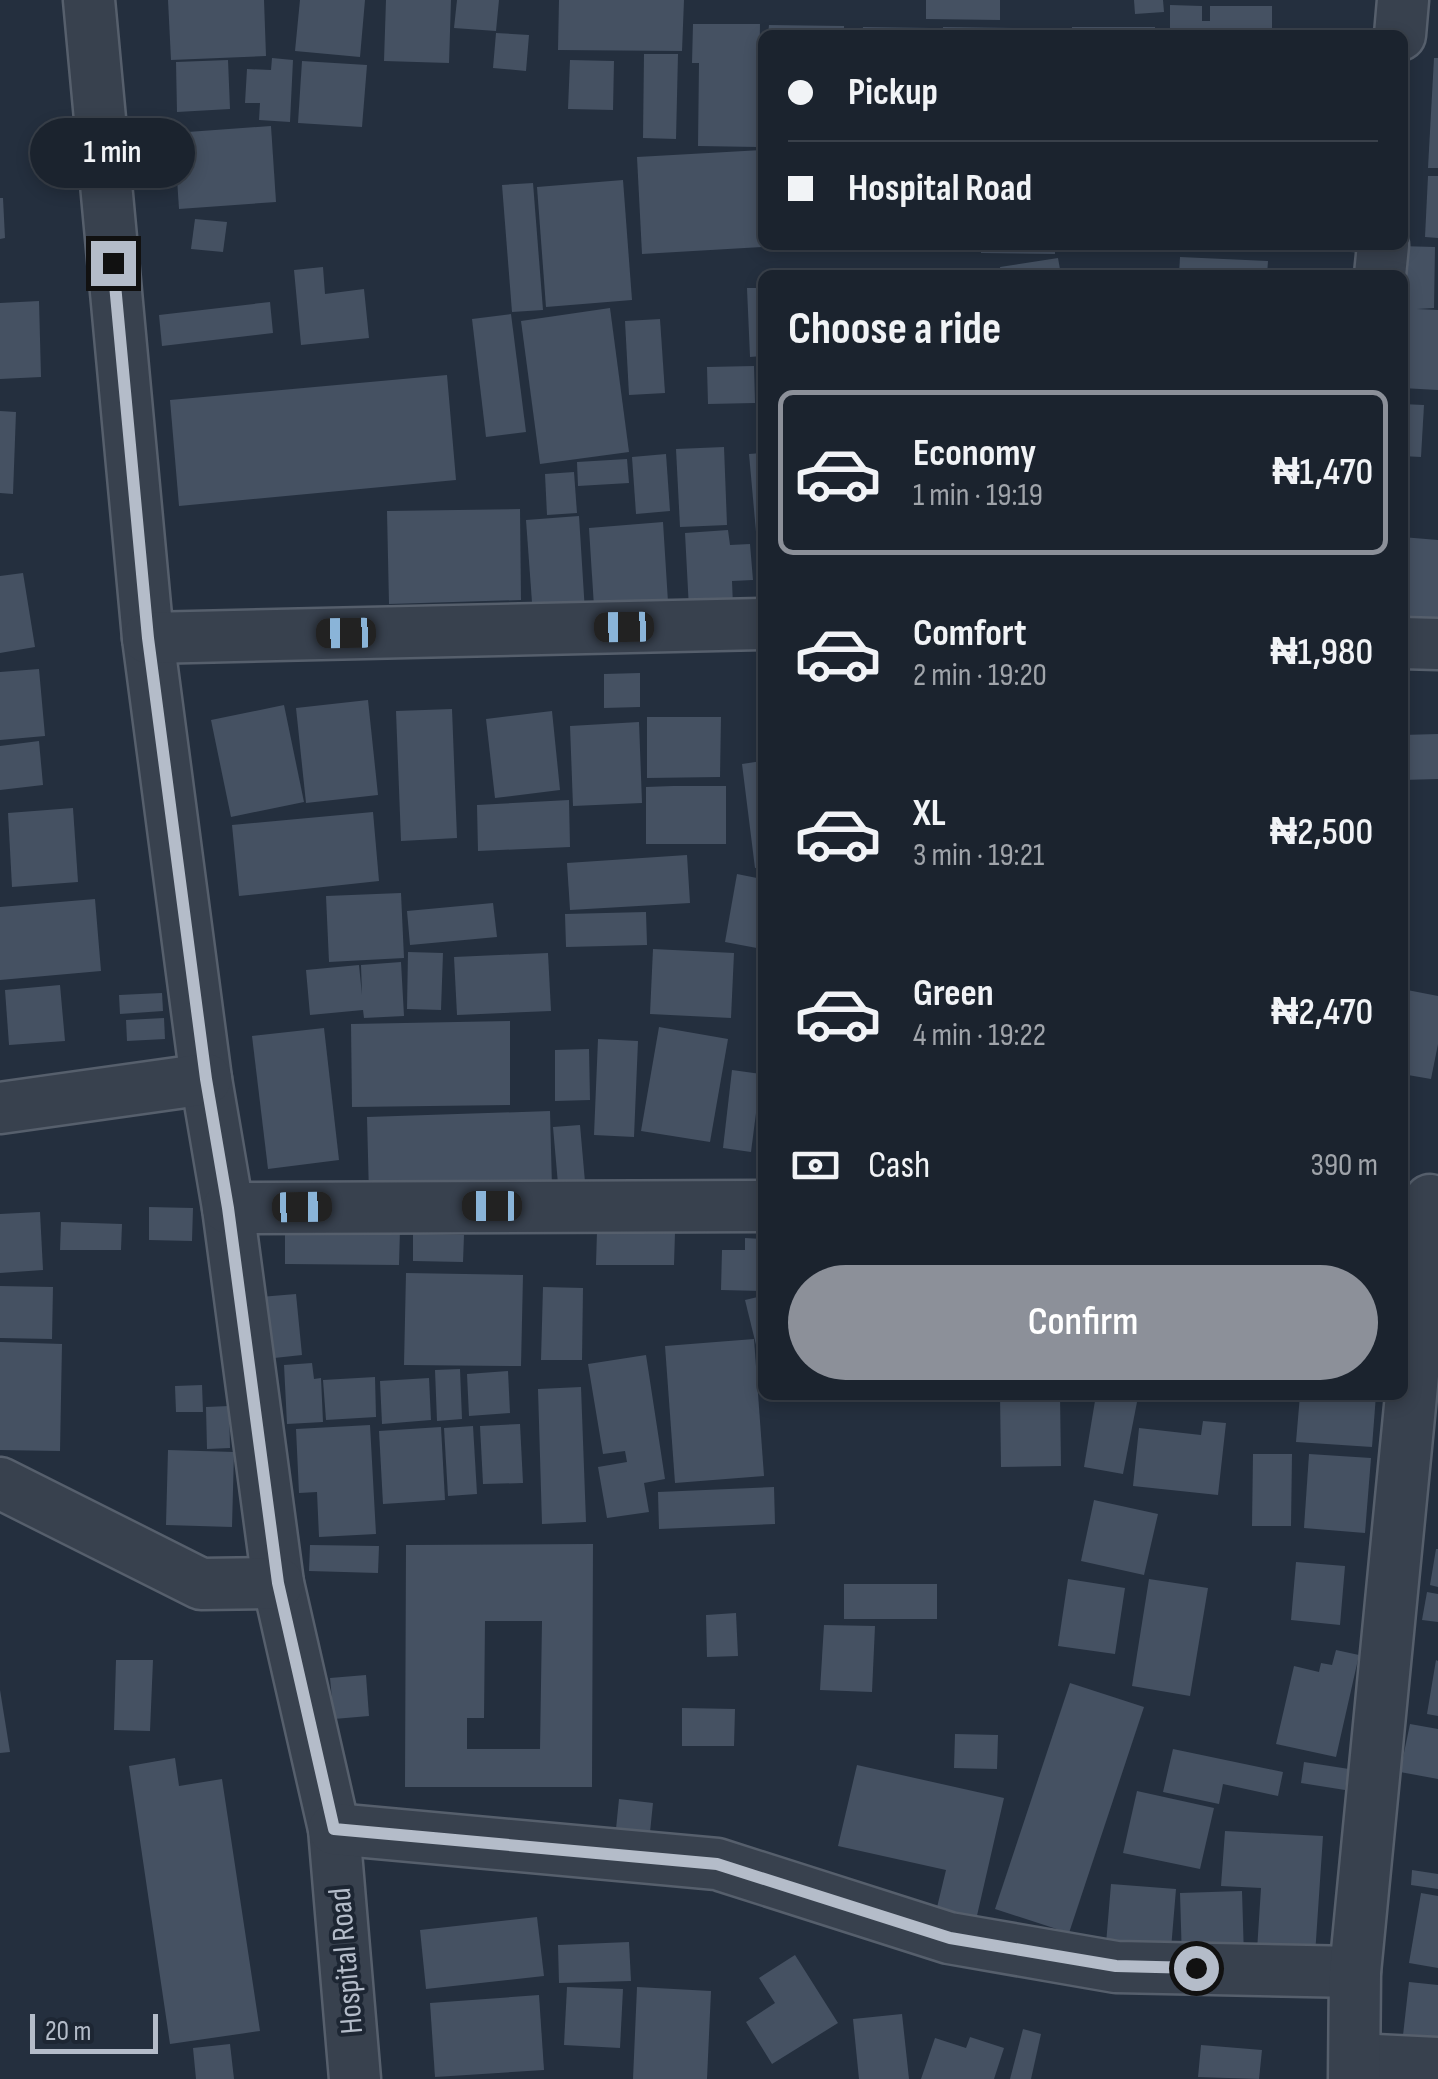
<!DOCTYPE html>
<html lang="en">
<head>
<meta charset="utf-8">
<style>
	body { margin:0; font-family:"Sofia Sans Condensed",sans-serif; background:#282f3a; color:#f1f3f6; height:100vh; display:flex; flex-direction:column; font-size:38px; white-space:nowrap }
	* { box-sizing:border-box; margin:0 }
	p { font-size:32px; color:#a0a4aa }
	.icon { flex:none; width:55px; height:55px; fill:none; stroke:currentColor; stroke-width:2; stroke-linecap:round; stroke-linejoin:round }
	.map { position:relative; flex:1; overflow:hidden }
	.side { position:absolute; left:758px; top:270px; width:650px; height:1130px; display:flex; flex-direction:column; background:#1b232e; border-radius:15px; box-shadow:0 5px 15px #0003,0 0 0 2px #39404a }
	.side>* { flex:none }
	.banner { position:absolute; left:758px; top:30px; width:650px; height:220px; border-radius:15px; box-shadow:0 5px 15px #0003,0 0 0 2px #39404a; display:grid; align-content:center; height:220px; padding:0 30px; background:#1b232e }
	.scale { position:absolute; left:30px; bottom:25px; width:128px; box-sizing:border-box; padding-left:10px; border:5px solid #b4bcc9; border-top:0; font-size:28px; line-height:35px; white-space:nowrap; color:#b4bcc9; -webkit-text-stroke:8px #1d2633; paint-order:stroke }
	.end { position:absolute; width:45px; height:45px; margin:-22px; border:12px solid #b4bcc9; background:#111; box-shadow:0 0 0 5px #111 }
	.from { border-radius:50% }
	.bubble { position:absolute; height:70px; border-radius:35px; background:#1b232e; box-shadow:0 5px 15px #0003,0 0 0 2px #39404a; font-size:32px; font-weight:600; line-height:70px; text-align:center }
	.car { position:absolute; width:30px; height:60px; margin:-30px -15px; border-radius:12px; box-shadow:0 0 8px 2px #0007; background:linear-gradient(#222 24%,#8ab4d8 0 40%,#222 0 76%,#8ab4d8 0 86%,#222 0) }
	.banner b { display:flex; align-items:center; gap:35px; height:95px; font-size:38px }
	.banner b+b { border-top:2px solid #39404a }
	.banner i { width:25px; height:25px; background:#f1f3f6 }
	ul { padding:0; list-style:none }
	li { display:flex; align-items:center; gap:30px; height:165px; margin:0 20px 15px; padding:0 10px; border:5px solid transparent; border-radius:15px }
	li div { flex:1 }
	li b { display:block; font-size:38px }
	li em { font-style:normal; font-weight:600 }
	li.on { border-color:#8c9099 }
	li>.icon { width:90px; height:90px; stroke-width:1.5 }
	h2 { padding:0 30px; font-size:45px; line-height:120px }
	.pay { display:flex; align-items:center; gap:25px; height:110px; padding:0 30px; font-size:38px }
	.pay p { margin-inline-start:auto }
	.primary-button { display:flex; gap:20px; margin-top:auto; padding:20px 30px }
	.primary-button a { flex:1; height:115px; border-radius:60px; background:#8c9099; color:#fff; font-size:40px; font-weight:600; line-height:115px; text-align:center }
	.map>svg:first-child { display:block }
	.building { fill:#455162; fill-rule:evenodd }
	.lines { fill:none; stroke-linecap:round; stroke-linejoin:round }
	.street-casing { stroke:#565f6c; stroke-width:55 }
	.street { stroke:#38414e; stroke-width:50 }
	.route { stroke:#b4bcc9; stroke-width:12 }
	.labels { text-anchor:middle; stroke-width:8; stroke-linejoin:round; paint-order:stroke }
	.street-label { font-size:32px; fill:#b4bcc9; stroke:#1d2633 }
</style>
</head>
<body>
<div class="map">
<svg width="1438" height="2079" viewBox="0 0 1438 2079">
	<rect width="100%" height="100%" fill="#242f3e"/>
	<!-- building -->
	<g class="building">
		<polygon points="168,0 264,0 266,56 171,60"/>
		<polygon points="300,0 365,0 360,57 295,51"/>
		<polygon points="386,0 451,0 449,63 384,61"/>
		<polygon points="457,0 499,0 496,31 454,28"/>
		<polygon points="559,0 684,0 682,51 558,50"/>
		<polygon points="926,0 1000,0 1000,20 926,19"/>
		<polygon points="1134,0 1163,0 1164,12 1135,14"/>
		<polygon points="1170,5 1202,6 1202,21 1210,21 1210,6 1272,6 1272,35 1170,35"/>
		<polygon points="693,24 760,24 758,147 698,146 699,63 692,63"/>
		<polygon points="769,25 844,26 844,35 768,35"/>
		<polygon points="863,27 932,28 932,35 862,35"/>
		<polygon points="943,27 1014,28 1014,35 943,35"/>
		<rect x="1072" y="27" width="83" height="8"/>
		<polygon points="496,33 529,35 526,71 493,68"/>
		<polygon points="644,54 678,54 676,139 643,138"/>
		<polygon points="272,58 293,60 290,122 259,120 260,103 245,103 247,69 271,70"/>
		<polygon points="1434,58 1438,58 1438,168 1428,168"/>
		<polygon points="228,60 230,109 177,112 176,62"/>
		<polygon points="570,60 614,61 613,110 568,109"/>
		<polygon points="302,61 367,65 362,127 298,123"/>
		<polygon points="271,126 276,202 179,209 174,133"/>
		<polygon points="762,150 762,247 642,254 637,157"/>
		<polygon points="1428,176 1438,176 1438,238 1425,237"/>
		<polygon points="623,180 632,300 546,307 537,187"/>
		<polygon points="533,183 543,310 512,312 502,185"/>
		<polygon points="0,198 3,198 5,238 0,239"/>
		<polygon points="195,219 227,222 223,252 191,249"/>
		<polygon points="981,245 1055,245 1055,254 981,253"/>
		<polygon points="1077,245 1130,245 1130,248 1077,251"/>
		<polygon points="1285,245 1366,245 1366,253 1285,248"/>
		<polygon points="1399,246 1435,247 1434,308 1417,309 1438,310 1438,390 1402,388 1404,308"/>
		<polygon points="1180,257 1268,261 1267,275 1179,275"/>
		<polygon points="1058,258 1061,275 1001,275 1000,267"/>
		<polygon points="323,267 325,294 364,289 369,338 301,345 294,270"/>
		<polygon points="747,288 762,288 762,356 750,357"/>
		<polygon points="39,301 41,377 0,379 0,303"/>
		<polygon points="270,302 273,333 162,346 159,315"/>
		<polygon points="610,308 629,452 540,464 521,321"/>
		<polygon points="511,314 526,432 486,437 472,319"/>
		<polygon points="660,319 665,393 629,395 625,321"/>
		<polygon points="754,366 755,403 708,404 707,367"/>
		<polygon points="447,375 456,480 179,506 170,400"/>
		<polygon points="1402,404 1424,405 1421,457 1402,456"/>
		<polygon points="0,411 16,412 13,494 0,493"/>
		<polygon points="724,447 727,525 680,527 676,449"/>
		<polygon points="762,453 762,554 758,554 749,454"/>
		<polygon points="666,454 670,511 636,514 632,457"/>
		<polygon points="627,459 629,483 578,486 577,462"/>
		<polygon points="574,472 577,513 547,515 545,474"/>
		<polygon points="520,509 521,600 389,604 387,511"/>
		<polygon points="579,516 585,612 533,616 526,520"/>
		<polygon points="663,522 669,618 595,623 589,528"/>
		<polygon points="728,530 730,545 750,544 753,580 732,581 733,606 689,609 685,533"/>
		<polygon points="1402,537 1438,540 1438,624 1402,622"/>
		<polygon points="23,573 35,647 0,653 0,576"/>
		<polygon points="39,669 45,736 0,740 0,672"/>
		<polygon points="640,673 640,707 604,708 604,674"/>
		<polygon points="368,700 378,795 306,803 296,708"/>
		<polygon points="284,705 304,802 231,817 211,720"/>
		<polygon points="452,709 457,838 401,841 396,711"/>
		<polygon points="552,711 560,790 495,798 486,719"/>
		<polygon points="647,717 721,717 720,777 647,778"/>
		<polygon points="639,722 642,803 573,806 570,726"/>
		<polygon points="1438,734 1438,779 1402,780 1402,735"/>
		<polygon points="39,741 43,785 0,790 0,746"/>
		<polygon points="762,761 762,867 755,868 742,764"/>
		<polygon points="673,786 726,786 726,844 646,844 646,787"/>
		<polygon points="569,800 570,847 478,851 477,805"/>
		<polygon points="73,808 78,882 12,887 8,813"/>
		<polygon points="373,812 379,881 239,896 232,825"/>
		<polygon points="687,855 690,903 570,910 567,863"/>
		<polygon points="737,874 762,879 762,949 725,942"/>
		<polygon points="401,893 404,958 329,962 326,896"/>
		<polygon points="95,899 101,971 0,980 0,907"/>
		<polygon points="493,903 497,937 410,945 407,911"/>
		<polygon points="646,912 647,945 566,947 565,914"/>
		<polygon points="653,949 734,953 731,1018 650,1014"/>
		<polygon points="408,952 443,953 441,1010 407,1009"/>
		<polygon points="548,953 551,1011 457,1015 454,957"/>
		<polygon points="401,962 404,1016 364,1018 363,1010 310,1015 306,970 359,965 362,995 361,965"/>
		<polygon points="60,985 65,1041 9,1045 5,990"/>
		<polygon points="1402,989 1438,996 1438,1044 1431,1079 1402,1074"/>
		<polygon points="162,993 163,1011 120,1014 119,995"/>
		<polygon points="164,1018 165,1039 127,1041 126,1020"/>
		<polygon points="510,1021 510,1105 352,1107 351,1024"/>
		<polygon points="659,1027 728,1039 710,1142 641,1131"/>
		<polygon points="324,1028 339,1160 268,1169 252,1036"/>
		<polygon points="598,1039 638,1041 634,1137 594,1135"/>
		<polygon points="589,1049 590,1100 555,1101 555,1050"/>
		<polygon points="732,1070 761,1074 751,1152 723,1148"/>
		<polygon points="550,1111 552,1188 369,1195 367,1117"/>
		<polygon points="580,1125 585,1182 558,1184 553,1127"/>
		<polygon points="149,1207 193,1208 192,1241 149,1240"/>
		<polygon points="40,1212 43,1270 0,1273 0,1214"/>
		<polygon points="61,1222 122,1224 121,1250 60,1250"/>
		<polygon points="285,1227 400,1229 399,1265 285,1264"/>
		<polygon points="597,1231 675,1232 674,1265 596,1265"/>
		<polygon points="413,1234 464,1235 463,1262 413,1261"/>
		<polygon points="745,1238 762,1239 762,1291 721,1290 722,1250 745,1250"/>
		<polygon points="406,1273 523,1275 521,1366 404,1365"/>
		<polygon points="0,1286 53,1287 52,1339 0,1338"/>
		<polygon points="543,1287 583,1288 582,1360 541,1360"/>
		<polygon points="296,1294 302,1355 265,1359 260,1297"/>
		<polygon points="762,1296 762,1365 761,1365 745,1300"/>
		<polygon points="754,1339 764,1476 675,1483 665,1346"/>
		<polygon points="0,1342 62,1344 60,1451 0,1450"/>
		<polygon points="646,1355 665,1479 644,1483 649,1512 607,1518 598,1467 627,1462 625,1451 603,1454 588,1364"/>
		<polygon points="312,1363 314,1379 321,1378 323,1422 287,1424 284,1365"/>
		<polygon points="460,1369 462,1419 437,1421 435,1370"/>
		<polygon points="508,1371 510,1413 469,1416 467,1374"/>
		<polygon points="375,1377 376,1417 326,1420 323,1380"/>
		<polygon points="429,1378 431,1420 382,1424 380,1381"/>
		<polygon points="202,1385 203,1412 176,1412 175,1386"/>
		<polygon points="581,1387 586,1522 542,1524 538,1389"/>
		<polygon points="1000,1395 1060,1395 1061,1466 1001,1467"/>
		<polygon points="1096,1395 1137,1402 1123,1474 1084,1467"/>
		<polygon points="1300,1395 1376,1395 1372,1447 1296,1442"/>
		<polygon points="229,1406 230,1448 207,1449 206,1407"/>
		<polygon points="1203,1421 1226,1423 1218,1495 1133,1486 1139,1428 1201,1435"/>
		<polygon points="520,1424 523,1483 483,1484 480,1426"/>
		<polygon points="370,1425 376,1534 319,1537 317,1492 299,1493 296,1429"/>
		<polygon points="473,1426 477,1494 448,1496 444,1428"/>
		<polygon points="441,1427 445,1500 383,1504 379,1431"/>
		<polygon points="168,1450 234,1452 232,1527 166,1525"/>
		<polygon points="1253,1454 1292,1454 1291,1526 1252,1526"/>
		<polygon points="1309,1454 1371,1458 1365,1533 1304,1528"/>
		<polygon points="774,1487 775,1524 659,1529 658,1492"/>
		<polygon points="1094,1500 1158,1514 1144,1575 1081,1561"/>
		<path d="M593,1544L592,1787H405L406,1545ZM485,1621H542L540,1749H467V1718H484Z"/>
		<polygon points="310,1545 379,1546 378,1573 309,1571"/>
		<polygon points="1436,1549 1438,1549 1438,1587 1430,1585"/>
		<polygon points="1296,1562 1345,1566 1340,1625 1291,1620"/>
		<polygon points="1068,1579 1125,1588 1115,1654 1058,1646"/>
		<polygon points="1149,1579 1208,1588 1190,1696 1132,1686"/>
		<rect x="844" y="1584" width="93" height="35"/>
		<polygon points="1427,1592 1438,1594 1438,1622 1422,1620"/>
		<polygon points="736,1613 738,1656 707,1657 706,1615"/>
		<polygon points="824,1625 875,1626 872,1692 820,1690"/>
		<polygon points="1336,1650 1359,1655 1336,1757 1276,1744 1294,1666 1319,1672 1321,1663 1332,1665"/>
		<polygon points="116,1660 153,1660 150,1731 114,1730"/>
		<polygon points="1436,1660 1438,1661 1438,1716 1427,1714"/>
		<polygon points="366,1675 369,1716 334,1719 330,1678"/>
		<polygon points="1070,1683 1144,1707 1069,1933 995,1909"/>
		<polygon points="0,1690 10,1752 0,1753"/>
		<polygon points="682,1708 735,1709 734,1746 682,1746"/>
		<polygon points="1410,1724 1438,1729 1438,1779 1400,1772"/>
		<polygon points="955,1734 998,1735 997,1769 954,1768"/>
		<polygon points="1173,1749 1283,1772 1278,1796 1223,1784 1219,1804 1163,1792"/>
		<polygon points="175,1758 179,1786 222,1779 260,2031 170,2044 129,1766"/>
		<polygon points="1304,1762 1349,1769 1345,1790 1301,1783"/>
		<polygon points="857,1765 1004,1798 973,1933 933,1924 946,1870 838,1846"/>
		<polygon points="1137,1791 1214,1808 1200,1869 1123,1853"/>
		<polygon points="619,1799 653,1803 649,1842 615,1839"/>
		<polygon points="1225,1831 1323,1836 1314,1970 1256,1966 1261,1888 1221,1886"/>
		<polygon points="1412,1870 1438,1874 1438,1889 1411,1885"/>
		<polygon points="1111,1884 1176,1889 1170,1961 1105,1956"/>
		<polygon points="1242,1891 1244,1957 1182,1960 1180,1893"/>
		<polygon points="1421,1893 1438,1896 1438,1968 1409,1963"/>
		<polygon points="537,1917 544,1976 426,1989 420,1930"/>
		<polygon points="629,1942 631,1981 559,1983 558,1945"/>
		<polygon points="795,1955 838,2023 772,2064 746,2022 775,2003 759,1978"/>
		<polygon points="1409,1982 1438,1985 1438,2057 1401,2053"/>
		<polygon points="567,1987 623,1989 620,2048 564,2045"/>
		<polygon points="637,1987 711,1991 707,2079 633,2079"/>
		<polygon points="539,1995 544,2070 435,2077 430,2003"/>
		<polygon points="902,2014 909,2079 859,2079 853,2019"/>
		<polygon points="1023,2029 1041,2034 1031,2079 1010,2079"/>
		<polygon points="970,2037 1004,2048 994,2079 921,2079 935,2038 966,2048"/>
		<polygon points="230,2044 234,2079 196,2079 193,2048"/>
		<polygon points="1201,2045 1262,2050 1259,2079 1198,2077"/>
	</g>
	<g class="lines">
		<!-- street casing -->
		<g class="street-casing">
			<g id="street">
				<polyline points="89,0 148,638 206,1079 228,1208 278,1583 334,1829 355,2079"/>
				<polyline points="1400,35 1403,0"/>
				<polyline points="1380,275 1383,245"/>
				<polyline points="148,638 762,624"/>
				<polyline points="1402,643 1438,644"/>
				<polyline points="0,1108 206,1079"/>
				<polyline points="228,1208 762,1206"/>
				<polyline points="0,1483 201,1584 278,1583"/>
				<polyline points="334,1829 717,1864 949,1938 1116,1967 1355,1972"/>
				<polyline points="1355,2059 1438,2063"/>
				<polyline points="1354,2079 1355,1972 1430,1200"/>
			</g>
		</g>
		<!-- street -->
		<use href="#street" class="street"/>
	</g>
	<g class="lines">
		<!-- route -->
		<polyline class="route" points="113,263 148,638 206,1079 228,1208 278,1583 334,1829 717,1864 950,1938 1116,1966 1196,1968"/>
	</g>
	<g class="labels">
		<!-- street labels -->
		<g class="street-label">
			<text transform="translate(345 1961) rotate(-95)" y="11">Hospital Road</text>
		</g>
	</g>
</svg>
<div class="scale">20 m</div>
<i class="end from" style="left:1196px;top:1968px"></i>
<i class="end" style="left:113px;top:263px"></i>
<div class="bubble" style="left:30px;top:118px;width:165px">1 min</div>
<i class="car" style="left:624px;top:627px;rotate:269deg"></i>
<i class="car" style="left:346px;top:633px;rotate:269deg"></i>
<i class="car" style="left:492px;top:1206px;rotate:270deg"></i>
<i class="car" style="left:302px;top:1207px;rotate:89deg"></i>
<div class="banner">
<b><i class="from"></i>Pickup</b>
<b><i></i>Hospital Road</b>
</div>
<section class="side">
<h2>Choose a ride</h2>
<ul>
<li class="on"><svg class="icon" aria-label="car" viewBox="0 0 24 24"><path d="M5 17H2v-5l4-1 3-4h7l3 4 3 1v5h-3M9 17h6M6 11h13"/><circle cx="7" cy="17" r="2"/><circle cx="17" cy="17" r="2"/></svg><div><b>Economy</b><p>1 min · 19:19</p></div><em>₦1,470</em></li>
<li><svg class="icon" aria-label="car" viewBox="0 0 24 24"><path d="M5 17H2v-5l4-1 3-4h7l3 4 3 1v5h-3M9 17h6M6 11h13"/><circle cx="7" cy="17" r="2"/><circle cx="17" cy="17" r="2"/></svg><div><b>Comfort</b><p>2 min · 19:20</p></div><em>₦1,980</em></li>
<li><svg class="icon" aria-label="car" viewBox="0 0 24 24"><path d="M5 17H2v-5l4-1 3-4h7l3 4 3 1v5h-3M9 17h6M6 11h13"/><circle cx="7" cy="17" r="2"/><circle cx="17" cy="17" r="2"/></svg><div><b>XL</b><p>3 min · 19:21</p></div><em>₦2,500</em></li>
<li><svg class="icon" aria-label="car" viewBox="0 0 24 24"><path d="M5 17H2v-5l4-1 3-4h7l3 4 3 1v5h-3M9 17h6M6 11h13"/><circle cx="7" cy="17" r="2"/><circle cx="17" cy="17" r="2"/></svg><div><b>Green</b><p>4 min · 19:22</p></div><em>₦2,470</em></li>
</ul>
<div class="pay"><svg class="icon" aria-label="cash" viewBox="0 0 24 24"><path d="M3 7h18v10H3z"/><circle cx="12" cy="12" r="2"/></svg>Cash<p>390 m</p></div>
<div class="primary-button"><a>Confirm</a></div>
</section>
</div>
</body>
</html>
